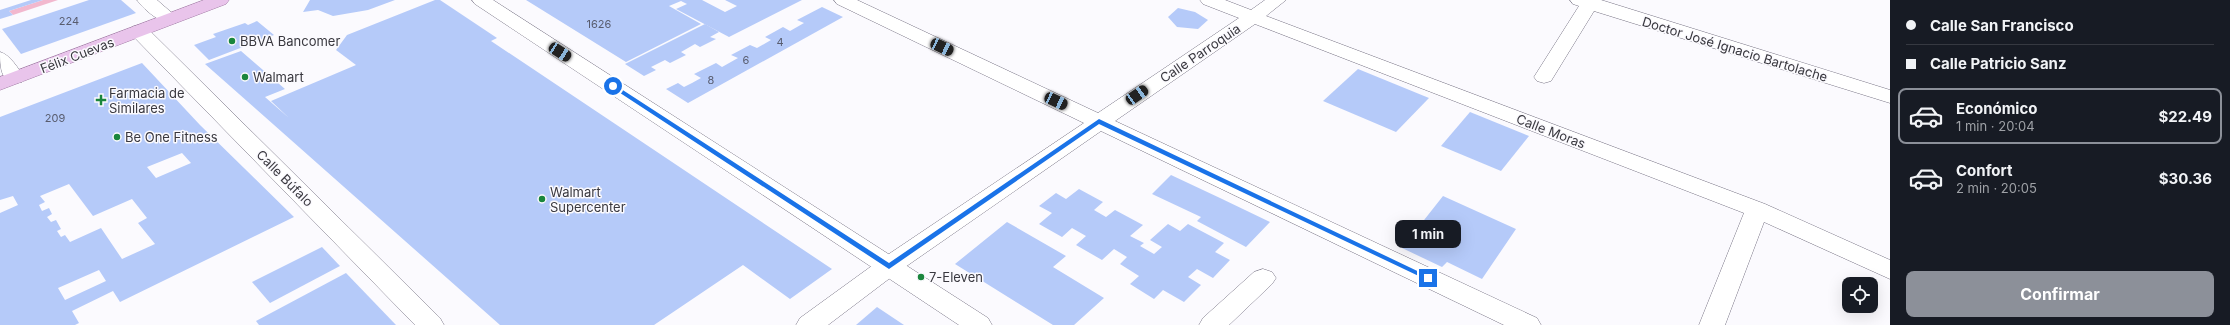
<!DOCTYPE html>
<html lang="es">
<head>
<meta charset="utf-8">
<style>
	body { margin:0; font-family:Inter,sans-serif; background:#20242c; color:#f1f3f6; height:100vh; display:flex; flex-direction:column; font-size:15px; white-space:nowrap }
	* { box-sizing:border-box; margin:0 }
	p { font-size:13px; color:#9ea1a6 }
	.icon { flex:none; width:22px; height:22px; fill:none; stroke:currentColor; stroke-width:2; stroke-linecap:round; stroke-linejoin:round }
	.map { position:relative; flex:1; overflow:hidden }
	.sheet { display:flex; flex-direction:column; background:#171b24; width:340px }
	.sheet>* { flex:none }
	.banner { display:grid; align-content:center; height:88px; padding:0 16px; background:#171b24 }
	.controls { position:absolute; left:1842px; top:277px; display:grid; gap:8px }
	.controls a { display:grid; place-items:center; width:36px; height:36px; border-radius:8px; background:#171b24; box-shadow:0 4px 16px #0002; font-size:20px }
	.end { position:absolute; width:18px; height:18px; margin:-9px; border:5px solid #1a73e8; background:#fff; box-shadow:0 0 0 2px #fff }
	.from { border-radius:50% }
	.bubble { position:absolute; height:28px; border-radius:8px; background:#171b24; box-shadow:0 4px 16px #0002; font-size:13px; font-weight:700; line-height:28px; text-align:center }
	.car { position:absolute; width:12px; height:24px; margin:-12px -6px; border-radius:5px; box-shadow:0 0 3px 1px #0007; background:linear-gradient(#222 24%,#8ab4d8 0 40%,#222 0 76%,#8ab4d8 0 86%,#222 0) }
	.banner b { display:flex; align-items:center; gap:14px; height:38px; font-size:15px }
	.banner b+b { border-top:1px solid #363941 }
	.banner i { width:10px; height:10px; background:#f1f3f6 }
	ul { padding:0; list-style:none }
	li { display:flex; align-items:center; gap:12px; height:56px; margin:0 8px 6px; padding:0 8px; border:2px solid transparent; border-radius:8px }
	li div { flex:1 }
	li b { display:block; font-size:15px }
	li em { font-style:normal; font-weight:700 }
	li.on { border-color:#8c9099 }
	li>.icon { width:36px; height:36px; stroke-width:1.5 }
	.action { display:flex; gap:8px; margin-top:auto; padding:8px 16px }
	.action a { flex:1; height:46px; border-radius:8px; background:#8c9099; color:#fff; font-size:16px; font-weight:700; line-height:46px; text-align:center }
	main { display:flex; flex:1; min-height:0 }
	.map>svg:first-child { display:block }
	.green { fill:#f2b8ce }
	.building { fill:#b5caf9; fill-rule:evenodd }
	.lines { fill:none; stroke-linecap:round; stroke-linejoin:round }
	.street-casing { stroke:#787485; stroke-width:1 }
	.secondary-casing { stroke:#787485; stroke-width:1 }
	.primary-casing { stroke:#a27aa6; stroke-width:1 }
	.street { fill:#fff; fill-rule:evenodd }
	.secondary { fill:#fff; fill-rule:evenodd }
	.primary { fill:#e9c4eb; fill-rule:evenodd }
	.route { fill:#1a73e8 }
	.poi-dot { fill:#1a863d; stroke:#fbfafe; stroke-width:1.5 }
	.labels { text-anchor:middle; stroke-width:3; stroke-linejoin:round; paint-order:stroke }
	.number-label { font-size:11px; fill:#585c6e }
	.poi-label { font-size:13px; fill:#39383f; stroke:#fbfafe; text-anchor:start }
	.street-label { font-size:13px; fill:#39383f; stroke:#fbfafe }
</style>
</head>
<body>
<main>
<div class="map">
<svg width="1890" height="325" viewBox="0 0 1890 325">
	<rect width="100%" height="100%" fill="#fbfafe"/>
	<!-- green -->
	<polygon class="green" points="43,0 58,0 13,15 9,11"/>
	<!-- building -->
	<g class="building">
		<polygon points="31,0 43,0 9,11 13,15 0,19 0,10"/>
		<polygon points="89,0 121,0 136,13 21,54 2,29"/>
		<polygon points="310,0 395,0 368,10 333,16 318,10 303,12"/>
		<polygon points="435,0 440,0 497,38 491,41 832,269 790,299 743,265 654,325 500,325 205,64 241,51 285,89 265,97 289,118 271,101 356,65 336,50 347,35"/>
		<polygon points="526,0 702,0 725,12 737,6 725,0 802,0 729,37 676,9 687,4 681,1 669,6 701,24 626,62"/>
		<polygon points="822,7 843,17 688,103 666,89 678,83 684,87 692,83 701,78 694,74 716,63 722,67 738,58 731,55 750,45 757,48 771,40 765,37 783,27 790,31 804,23 797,20"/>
		<polygon points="1178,8 1195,12 1208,20 1198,29 1177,27 1168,17"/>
		<polygon points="257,21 274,35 209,60 194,45 216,37 213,34 245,23 248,25"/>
		<polygon points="705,24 719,32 710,37 716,39 700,47 695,44 681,52 686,55 670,63 665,60 651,67 656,70 644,76 625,64"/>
		<path d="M142,63L200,125L294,217L120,302L113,291L72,311L79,323L75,325H0V213L18,205L13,196L0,200V117ZM182,153L191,163L156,178L147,167ZM69,184L93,216L132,199L147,218L138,223L155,244L122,259L101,228L70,242L65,235L61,237L57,231L61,229L56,220L51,222L47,217L52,214L49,208L42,211L39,205L45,202L40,196ZM99,270L106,281L65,300L58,288Z"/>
		<polygon points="1358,69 1429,98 1396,132 1323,101"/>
		<polygon points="1470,112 1529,136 1501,171 1441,146"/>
		<polygon points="1171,175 1220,198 1270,222 1246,247 1197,221 1201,217 1152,194"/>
		<polygon points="1079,189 1103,202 1094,210 1106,217 1115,210 1143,225 1130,236 1144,243 1140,246 1154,254 1162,247 1150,240 1168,224 1180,231 1188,224 1224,243 1215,252 1230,260 1213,278 1197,269 1188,277 1201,285 1184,302 1163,290 1154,299 1130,284 1139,276 1120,264 1127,257 1114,249 1102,260 1076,245 1086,236 1072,228 1062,237 1039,224 1052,213 1039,206 1056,193 1066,199"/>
		<polygon points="1443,196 1516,229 1482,279 1447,262 1442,267 1402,248"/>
		<polygon points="1007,222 1066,256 1053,267 1104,298 1074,325 1053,325 955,264"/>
		<polygon points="322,247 340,266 270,303 252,282"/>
		<polygon points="346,273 396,325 259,325 256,321"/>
		<polygon points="877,307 904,325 856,325"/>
	</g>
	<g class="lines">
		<!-- street casing -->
		<g class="street-casing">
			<g id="street">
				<path d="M137,0H157L179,19L176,23C163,26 145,11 137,0Z"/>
				<polygon points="834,0 857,0 1098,113 1239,18 1203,4 1200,0 1225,0 1251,10 1265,0 1286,0 1266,16 1765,204 1890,260 1890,279 1764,222 1725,325 1699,325 1744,213 1255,24 1115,121 1537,318 1541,325 1504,325 1101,131 898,272 828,325 796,325 800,318 880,260 1084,123 837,4"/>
				<polygon points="1570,0 1601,0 1890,90 1890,103 1594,11 1551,81 1544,83 1537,81 1534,77 1579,6 1573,4"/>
				<polygon points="139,25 146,27 440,318 444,325 415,325 132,35 130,31 132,27"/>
				<path d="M0,52C11,55 18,69 25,78L22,82C1,87 0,68 0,52Z"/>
				<polygon points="1263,269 1272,272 1276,278 1272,284 1229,325 1199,325 1203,318 1254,272"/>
			</g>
		</g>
		<!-- secondary casing -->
		<g class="secondary-casing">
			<polygon id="secondary" points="472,0 493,0 988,318 992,325 959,325 475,4"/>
		</g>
		<!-- primary casing -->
		<g class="primary-casing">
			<polygon id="primary" points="204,0 229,0 226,4 0,90 0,77"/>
		</g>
		<!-- street -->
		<use href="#street" class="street"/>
		<!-- secondary -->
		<use href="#secondary" class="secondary"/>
		<!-- primary -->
		<use href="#primary" class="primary"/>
	</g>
	<!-- route -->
	<polygon class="route" points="611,85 615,85 889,263 1099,119 1432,278 1425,279 1099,124 889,269 611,87"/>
	<!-- markers -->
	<g class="poi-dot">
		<circle cx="232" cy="41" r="4"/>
		<circle cx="245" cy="77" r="4"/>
		<path d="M99 94h4v4h4v4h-4v4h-4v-4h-4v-4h4z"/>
		<circle cx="117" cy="137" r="4"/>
		<circle cx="542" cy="199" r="4"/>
		<circle cx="921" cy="277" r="4"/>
	</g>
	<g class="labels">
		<!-- number labels -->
		<g class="number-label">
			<text x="69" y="25">224</text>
			<text x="599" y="28">1626</text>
			<text x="780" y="46">4</text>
			<text x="746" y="64">6</text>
			<text x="711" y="84">8</text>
			<text x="55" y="122">209</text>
		</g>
		<!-- poi labels -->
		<g class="poi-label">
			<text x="240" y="46">BBVA Bancomer</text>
			<text x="253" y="82">Walmart</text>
			<text x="109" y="98">Farmacia de<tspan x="109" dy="15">Similares</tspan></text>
			<text x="125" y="142">Be One Fitness</text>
			<text x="550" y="197">Walmart<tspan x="550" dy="15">Supercenter</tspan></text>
			<text x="929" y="282">7-Eleven</text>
		</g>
		<!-- street labels -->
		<g class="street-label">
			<text transform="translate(1735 49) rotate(17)" y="5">Doctor José Ignacio Bartolache</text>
			<text transform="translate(1200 53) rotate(-34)" y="5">Calle Parroquia</text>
			<text transform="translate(77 55) rotate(-21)" y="5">Félix Cuevas</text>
			<text transform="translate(1551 131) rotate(21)" y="5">Calle Moras</text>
			<text transform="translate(285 178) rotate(45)" y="5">Calle Búfalo</text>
		</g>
	</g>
</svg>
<div class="controls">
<a><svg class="icon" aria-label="locate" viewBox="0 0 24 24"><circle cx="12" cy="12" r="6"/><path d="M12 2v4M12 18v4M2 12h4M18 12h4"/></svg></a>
</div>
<i class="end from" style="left:613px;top:86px"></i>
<i class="end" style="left:1428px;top:278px"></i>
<div class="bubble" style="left:1395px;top:220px;width:66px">1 min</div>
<i class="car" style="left:942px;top:47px;rotate:115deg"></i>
<i class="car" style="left:560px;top:52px;rotate:123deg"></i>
<i class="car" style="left:1137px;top:95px;rotate:56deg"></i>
<i class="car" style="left:1056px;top:101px;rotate:115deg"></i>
</div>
<section class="sheet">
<div class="banner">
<b><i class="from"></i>Calle San Francisco</b>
<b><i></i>Calle Patricio Sanz</b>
</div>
<ul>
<li class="on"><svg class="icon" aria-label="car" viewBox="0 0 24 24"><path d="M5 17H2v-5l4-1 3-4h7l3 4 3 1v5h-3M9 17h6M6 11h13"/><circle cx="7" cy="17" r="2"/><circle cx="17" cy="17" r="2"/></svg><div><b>Económico</b><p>1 min · 20:04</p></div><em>$22.49</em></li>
<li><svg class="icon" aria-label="car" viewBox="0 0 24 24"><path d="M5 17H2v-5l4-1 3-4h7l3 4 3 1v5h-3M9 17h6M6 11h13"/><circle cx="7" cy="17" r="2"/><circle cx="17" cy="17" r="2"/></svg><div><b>Confort</b><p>2 min · 20:05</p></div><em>$30.36</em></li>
</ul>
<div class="action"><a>Confirmar</a></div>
</section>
</main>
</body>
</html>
